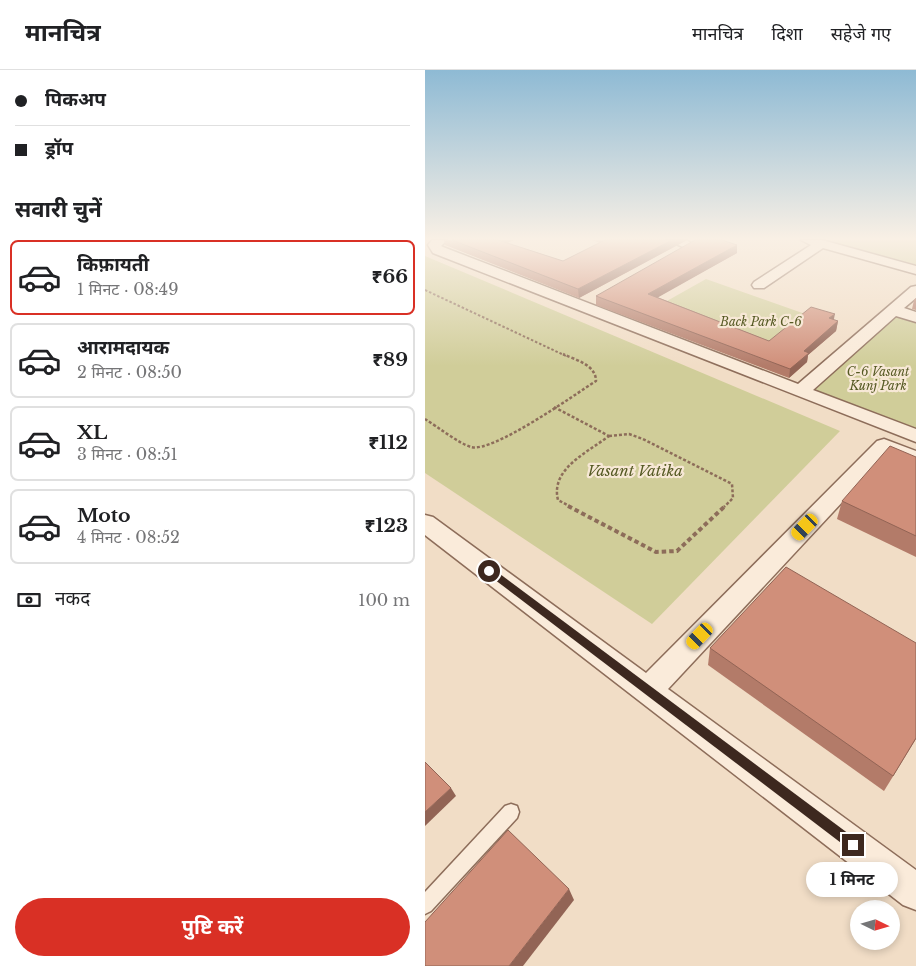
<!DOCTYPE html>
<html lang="hi">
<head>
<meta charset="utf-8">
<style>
	body { margin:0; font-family:"Libre Baskerville","Noto Sans Devanagari",serif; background:#f6f6f6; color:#202124; height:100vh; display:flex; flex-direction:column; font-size:19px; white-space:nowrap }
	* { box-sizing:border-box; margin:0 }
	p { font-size:16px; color:#757577 }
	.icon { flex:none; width:28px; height:28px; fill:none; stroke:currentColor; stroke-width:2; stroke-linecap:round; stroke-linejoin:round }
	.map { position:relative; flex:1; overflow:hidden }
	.sheet { display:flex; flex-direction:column; background:#fff; width:425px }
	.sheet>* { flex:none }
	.top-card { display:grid; align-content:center; height:110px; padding:0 15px; background:#fff }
	.needle { width:32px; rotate:95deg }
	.tools { position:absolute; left:425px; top:830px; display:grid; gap:10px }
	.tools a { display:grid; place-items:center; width:50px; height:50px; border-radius:50%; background:#fff; box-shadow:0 2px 8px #0003; font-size:25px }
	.end { position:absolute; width:22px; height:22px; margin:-11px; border:6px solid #3d281f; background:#fff; box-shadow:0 0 0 2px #fff }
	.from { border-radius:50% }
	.bubble { position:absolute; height:35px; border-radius:18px; background:#fff; box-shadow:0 2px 8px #0003; font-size:16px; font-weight:700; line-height:35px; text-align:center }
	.car { position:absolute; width:15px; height:30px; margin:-15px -8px; border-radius:6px; box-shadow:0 0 4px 1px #0007; background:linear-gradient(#f5c518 24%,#345 0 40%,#f5c518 0 76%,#345 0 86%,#f5c518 0) }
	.top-card b { display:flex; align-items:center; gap:18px; height:48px; font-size:19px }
	.top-card b+b { border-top:1px solid #e0e0e0 }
	.top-card i { width:12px; height:12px; background:#202124 }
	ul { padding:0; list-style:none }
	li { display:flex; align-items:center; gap:15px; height:75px; margin:0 10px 8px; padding:0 5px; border:2px solid #e0e0e0; border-radius:8px }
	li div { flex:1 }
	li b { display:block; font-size:19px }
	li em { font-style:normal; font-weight:700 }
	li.current { border-color:#d93025 }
	li>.icon { width:45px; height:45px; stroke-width:1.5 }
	h2 { padding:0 15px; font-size:22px; line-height:60px }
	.pay { display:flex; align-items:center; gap:12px; height:55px; padding:0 15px; font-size:19px }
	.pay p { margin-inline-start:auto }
	.action { display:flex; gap:10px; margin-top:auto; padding:10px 15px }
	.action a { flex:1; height:58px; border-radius:30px; background:#d93025; color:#fff; font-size:20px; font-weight:700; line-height:58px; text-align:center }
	header { display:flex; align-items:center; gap:30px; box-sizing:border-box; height:70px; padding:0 25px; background:#fff; border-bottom:1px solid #e0e0e0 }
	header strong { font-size:24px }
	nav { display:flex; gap:28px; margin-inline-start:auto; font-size:18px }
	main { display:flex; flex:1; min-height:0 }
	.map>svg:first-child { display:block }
	.green { fill:#d0cd99 }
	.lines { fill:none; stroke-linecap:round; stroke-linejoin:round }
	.lane-casing { stroke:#8d6d5a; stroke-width:3 }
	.street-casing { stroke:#8d6d5a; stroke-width:3 }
	.path-far2 { stroke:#8d6d5a; stroke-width:2; stroke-dasharray:2.5 2; stroke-linecap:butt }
	.path-far1 { stroke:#8d6d5a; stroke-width:2.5; stroke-dasharray:3 2; stroke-linecap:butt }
	.path { stroke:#8d6d5a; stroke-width:4; stroke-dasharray:4.5 3; stroke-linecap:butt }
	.lane { fill:#faebda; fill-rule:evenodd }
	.street { fill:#faebda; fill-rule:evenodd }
	.wall { fill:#b37b69 }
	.shaded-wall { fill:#926455 }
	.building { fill:#d08f7a; stroke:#926455 }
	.route { fill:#3d281f }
	.labels { text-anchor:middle; stroke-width:4.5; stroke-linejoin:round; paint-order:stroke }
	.far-park-label { font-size:12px; font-style:italic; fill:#565a24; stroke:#f7e8d6 }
	.park-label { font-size:15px; font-style:italic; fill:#565a24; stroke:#f7e8d6 }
</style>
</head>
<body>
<header>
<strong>मानचित्र</strong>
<nav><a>मानचित्र</a><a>दिशा</a><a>सहेजे गए</a></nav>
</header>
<main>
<section class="sheet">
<div class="top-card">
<b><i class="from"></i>पिकअप</b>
<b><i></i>ड्रॉप</b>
</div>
<h2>सवारी चुनें</h2>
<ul>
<li class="current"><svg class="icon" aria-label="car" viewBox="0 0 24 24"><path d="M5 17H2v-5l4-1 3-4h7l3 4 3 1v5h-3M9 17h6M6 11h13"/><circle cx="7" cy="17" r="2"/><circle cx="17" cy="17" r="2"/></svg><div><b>किफ़ायती</b><p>1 मिनट · 08:49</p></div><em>₹66</em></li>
<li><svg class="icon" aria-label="car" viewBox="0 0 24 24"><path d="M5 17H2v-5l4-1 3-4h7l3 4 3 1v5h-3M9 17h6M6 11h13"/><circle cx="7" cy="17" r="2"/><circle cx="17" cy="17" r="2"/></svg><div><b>आरामदायक</b><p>2 मिनट · 08:50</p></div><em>₹89</em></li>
<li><svg class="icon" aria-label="car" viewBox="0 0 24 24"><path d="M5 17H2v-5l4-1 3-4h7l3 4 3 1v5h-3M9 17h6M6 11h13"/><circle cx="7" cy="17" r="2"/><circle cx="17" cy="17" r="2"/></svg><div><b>XL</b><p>3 मिनट · 08:51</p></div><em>₹112</em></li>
<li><svg class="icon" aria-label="car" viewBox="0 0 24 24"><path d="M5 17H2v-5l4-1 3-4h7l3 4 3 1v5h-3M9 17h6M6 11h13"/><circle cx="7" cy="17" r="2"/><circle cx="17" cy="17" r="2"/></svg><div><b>Moto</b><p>4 मिनट · 08:52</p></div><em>₹123</em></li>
</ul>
<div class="pay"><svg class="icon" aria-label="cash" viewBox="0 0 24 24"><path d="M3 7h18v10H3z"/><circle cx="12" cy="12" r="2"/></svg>नकद<p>100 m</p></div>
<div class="action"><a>पुष्टि करें</a></div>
</section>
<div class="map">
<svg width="491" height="896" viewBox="0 0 491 896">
	<rect width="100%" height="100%" fill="#f1ddc6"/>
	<!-- green -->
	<g class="green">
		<polygon points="384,170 491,170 491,200"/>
		<polygon points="0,186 415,361 227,554 0,403"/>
		<polygon points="281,209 383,245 339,278 233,236"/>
		<polygon points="468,240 491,247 491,366 385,323"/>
	</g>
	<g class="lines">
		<!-- lane casing -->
		<g class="lane-casing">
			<polygon id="lane" points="86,734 92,736 94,742 92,748 6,841 0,844 0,822 80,736"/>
		</g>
		<!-- street casing -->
		<g class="street-casing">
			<g id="street">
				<polygon points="7,170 22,170 16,176 18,177 373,314 486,217 491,216 491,228 479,238 491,242 491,252 471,246 388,320 491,359 491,372 8,183 3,175"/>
				<polygon points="242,170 261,170 271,176 265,180"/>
				<polygon points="376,170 397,170 491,196 491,204 398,178 339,218 329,218 327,215 329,212 386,175"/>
				<polygon points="459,369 491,381 491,395 462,384 243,619 491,800 491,840 478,835 0,465 0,445 8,447 221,603 452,371"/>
			</g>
		</g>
		<!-- path-far2 -->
		<polyline class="path-far2" points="0,220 141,286"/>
		<!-- path-far1 -->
		<g class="path-far1">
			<polyline points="129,337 184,366"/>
			<path d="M0,349C13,357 33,373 46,377C68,383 149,325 171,311C171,295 151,290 138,284"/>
			<polyline points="184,366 204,364 218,369 307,414 308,428 299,437"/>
			<path d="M146,437L133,430C125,399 163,382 184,366"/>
		</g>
		<!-- path -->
		<polyline class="path" points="143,436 231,482 252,481 300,436"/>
		<!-- lane -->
		<use href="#lane" class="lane"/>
		<!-- street -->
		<use href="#street" class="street"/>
	</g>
	<!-- wall -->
	<g class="wall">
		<polygon points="19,170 89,170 82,173 138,191 175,173 167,170 262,170 154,228 20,175"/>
		<polygon points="312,175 312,183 232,227 344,271 409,250 413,251 411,261 383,285 382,292 364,308 171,235 171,226"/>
		<polygon points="491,228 491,240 487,239 489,230"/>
		<polygon points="491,387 491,487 412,449 417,431"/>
		<polygon points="285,578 491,669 459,721 283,595"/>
	</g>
	<!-- shaded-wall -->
	<g class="shaded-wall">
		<polygon points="70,170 89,170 71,177"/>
		<polygon points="247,170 262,170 154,228 153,219"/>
		<polygon points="312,175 312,183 223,233 223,224"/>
		<polygon points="410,244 408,253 404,248"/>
		<polygon points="413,251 411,261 383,285 382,292 364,308 365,299 379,281"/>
		<polygon points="26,718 31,726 0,756 0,742"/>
		<polygon points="144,819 149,830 98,896 84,896"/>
	</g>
	<!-- building -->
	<g class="building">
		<polygon points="27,170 73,170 138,191 180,170 247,170 153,219"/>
		<polygon points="270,170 297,170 312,175 223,224 344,271 386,237 410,244 404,248 413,251 379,281 384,283 365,299 171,226"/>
		<polygon points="465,376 491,387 491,466 417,431"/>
		<polygon points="361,497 491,573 491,668 468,706 285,578"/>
		<polygon points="0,692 26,718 0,742"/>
		<polygon points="83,760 144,819 84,896 0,896 0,852"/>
	</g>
	<!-- sky -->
	<linearGradient id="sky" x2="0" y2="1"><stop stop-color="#8ebad4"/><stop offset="0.57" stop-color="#f9f0e5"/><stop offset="1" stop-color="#f9f0e5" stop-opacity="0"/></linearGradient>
	<rect width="491" height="296" fill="url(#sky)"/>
	<!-- route -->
	<polygon class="route" points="61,498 67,498 432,770 434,775 432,779 428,781 424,779 61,503"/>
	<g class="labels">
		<!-- far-park labels -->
		<g class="far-park-label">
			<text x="336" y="256">Back Park C-6</text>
			<text x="453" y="306">C-6 Vasant<tspan x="453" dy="14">Kunj Park</tspan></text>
		</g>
		<!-- park labels -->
		<g class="park-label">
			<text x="210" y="406">Vasant Vatika</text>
		</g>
	</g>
</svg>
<div class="tools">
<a><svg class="needle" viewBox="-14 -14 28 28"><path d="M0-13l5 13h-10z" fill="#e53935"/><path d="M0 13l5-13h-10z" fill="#757577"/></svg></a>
</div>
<i class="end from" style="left:64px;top:501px"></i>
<i class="end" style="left:428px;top:775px"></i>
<div class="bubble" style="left:381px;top:792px;width:92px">1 मिनट</div>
<i class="car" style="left:380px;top:457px;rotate:224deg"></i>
<i class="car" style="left:275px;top:566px;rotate:224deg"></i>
</div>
</main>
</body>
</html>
